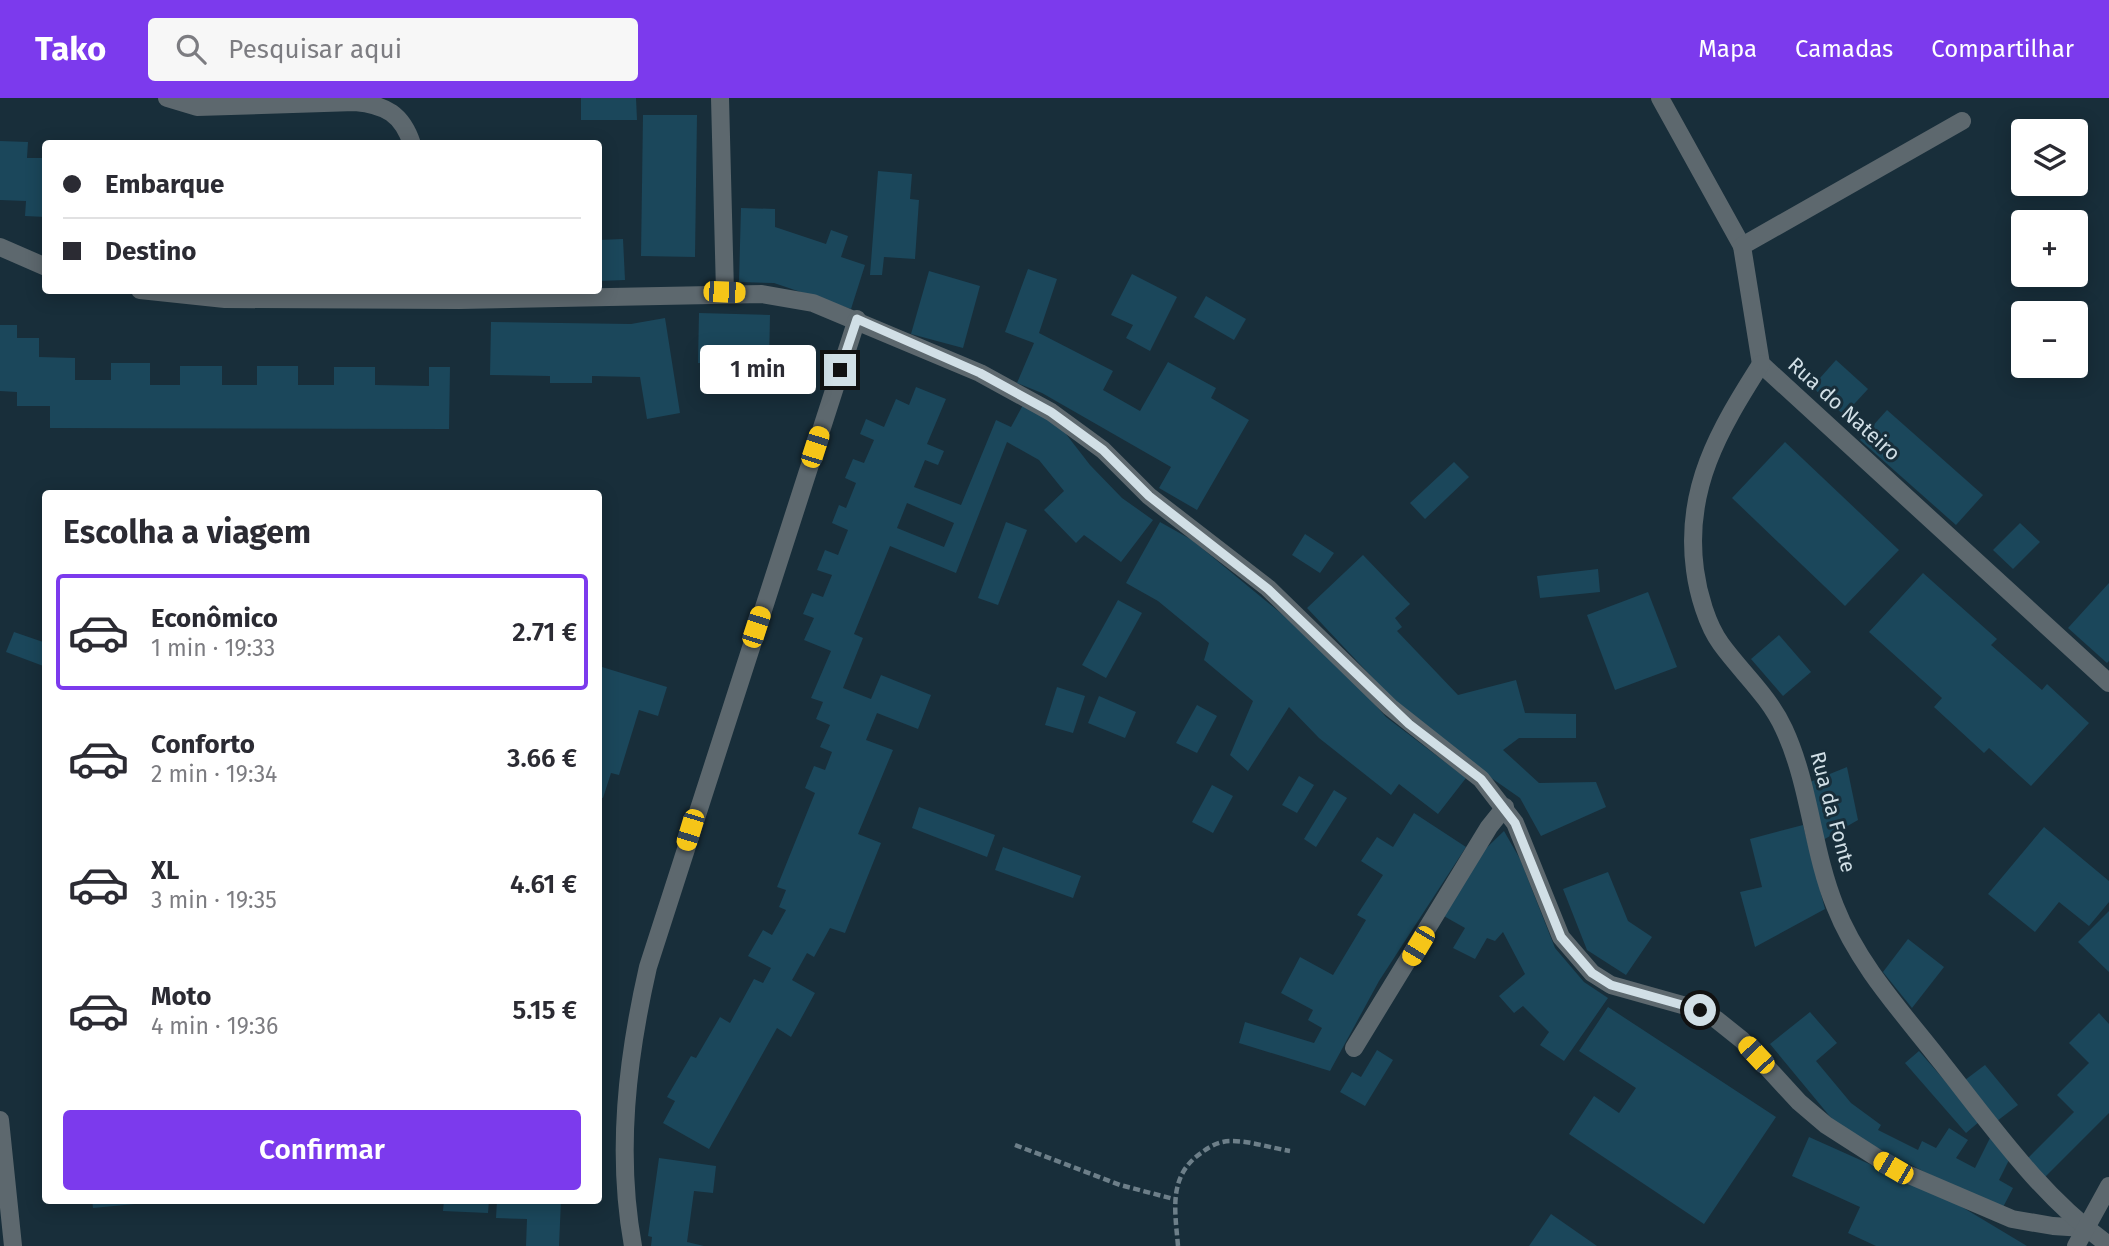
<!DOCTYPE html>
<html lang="pt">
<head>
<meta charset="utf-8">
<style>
	body { margin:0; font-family:"Fira Sans",sans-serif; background:#f7f7f7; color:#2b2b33; height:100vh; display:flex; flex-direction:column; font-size:26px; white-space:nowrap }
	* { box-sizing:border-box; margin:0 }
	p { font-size:23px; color:#7c7c81 }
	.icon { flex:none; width:38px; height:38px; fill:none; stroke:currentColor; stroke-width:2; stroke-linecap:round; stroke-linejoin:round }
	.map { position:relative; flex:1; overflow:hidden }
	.side { position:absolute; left:42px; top:392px; width:560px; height:714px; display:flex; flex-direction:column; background:#fff; border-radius:7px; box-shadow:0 4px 18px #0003 }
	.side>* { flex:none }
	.hud { position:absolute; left:42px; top:42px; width:560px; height:154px; border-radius:7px; box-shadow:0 4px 18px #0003; display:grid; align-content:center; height:154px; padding:0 21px; background:#fff }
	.controls { position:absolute; left:2011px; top:21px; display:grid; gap:14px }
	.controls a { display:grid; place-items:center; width:77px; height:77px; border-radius:7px; background:#fff; box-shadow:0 4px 18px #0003; font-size:35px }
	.end { position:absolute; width:32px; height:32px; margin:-16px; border:9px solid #d1dfe6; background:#111; box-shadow:0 0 0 4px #111 }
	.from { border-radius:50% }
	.bubble { position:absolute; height:49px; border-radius:7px; background:#fff; box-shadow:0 4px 18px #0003; font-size:23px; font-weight:600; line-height:49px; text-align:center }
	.car { position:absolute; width:21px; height:42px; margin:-21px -10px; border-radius:9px; box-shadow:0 0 5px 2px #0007; background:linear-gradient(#f5c518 24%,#345 0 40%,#f5c518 0 76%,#345 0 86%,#f5c518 0) }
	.hud b { display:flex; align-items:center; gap:24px; height:66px; font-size:26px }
	.hud b+b { border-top:2px solid #e1e1e2 }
	.hud i { width:18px; height:18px; background:#2b2b33 }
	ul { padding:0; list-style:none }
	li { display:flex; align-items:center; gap:21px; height:116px; margin:0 14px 10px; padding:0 7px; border:4px solid transparent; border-radius:7px }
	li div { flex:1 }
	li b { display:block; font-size:26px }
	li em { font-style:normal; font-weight:600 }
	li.on { border-color:#7c3aed }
	li>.icon { width:63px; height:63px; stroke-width:1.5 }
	h2 { padding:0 21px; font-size:32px; line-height:84px }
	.primary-button { display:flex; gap:14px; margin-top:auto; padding:14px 21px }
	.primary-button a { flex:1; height:80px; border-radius:7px; background:#7c3aed; color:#fff; font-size:28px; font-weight:600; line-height:80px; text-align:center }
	header { display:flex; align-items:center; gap:42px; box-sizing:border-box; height:98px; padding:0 35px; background:#7c3aed; color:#fff }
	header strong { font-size:33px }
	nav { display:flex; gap:38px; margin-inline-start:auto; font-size:24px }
	.search { width:490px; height:63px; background:#f7f7f7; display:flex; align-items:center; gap:18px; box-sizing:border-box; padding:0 24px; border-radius:7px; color:#7c7c81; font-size:26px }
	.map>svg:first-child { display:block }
	.building { fill:#1b475b; fill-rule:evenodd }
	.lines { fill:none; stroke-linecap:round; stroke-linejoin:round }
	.path { stroke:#6d7f89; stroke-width:4.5; stroke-dasharray:7 3.5; stroke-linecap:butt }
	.minor { stroke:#5d686e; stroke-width:18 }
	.route { stroke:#d1dfe6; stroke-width:9 }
	.labels { text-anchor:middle; stroke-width:6; stroke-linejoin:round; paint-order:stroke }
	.street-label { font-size:21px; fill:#d1dfe6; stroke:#182e3a }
</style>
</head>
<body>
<header>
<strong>Tako</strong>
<div class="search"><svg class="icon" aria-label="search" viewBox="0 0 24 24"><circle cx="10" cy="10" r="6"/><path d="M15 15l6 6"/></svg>Pesquisar aqui</div>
<nav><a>Mapa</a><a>Camadas</a><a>Compartilhar</a></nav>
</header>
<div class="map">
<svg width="2109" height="1148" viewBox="0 0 2109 1148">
	<rect width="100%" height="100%" fill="#182e3a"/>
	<!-- building -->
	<g class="building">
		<polygon points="581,0 636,0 637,22 581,22"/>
		<polygon points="643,17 697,17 695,159 641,158"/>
		<polygon points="0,43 28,44 27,60 46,60 46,119 25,118 26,103 0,102"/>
		<polygon points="878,73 912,76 910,101 919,102 915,161 884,159 882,177 870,177"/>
		<polygon points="741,110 775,111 775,129 826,146 831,132 848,138 841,159 865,167 851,211 774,185 739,184"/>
		<polygon points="623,141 625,182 598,183 598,142"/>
		<polygon points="1028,171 1057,181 1039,235 1113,273 1103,292 1140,313 1168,264 1216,290 1211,300 1249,322 1197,412 1159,390 1171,369 1042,295 1017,285 1034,245 1005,234"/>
		<polygon points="929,173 980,188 963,250 911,236"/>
		<polygon points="1132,176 1177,199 1150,253 1126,240 1133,227 1111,217"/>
		<polygon points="1206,198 1246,221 1234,242 1194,219"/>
		<polygon points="699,215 770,217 769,267 698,265"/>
		<polygon points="665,220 680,315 647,321 640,279 592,278 592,285 550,285 550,278 490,277 491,224 631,226"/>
		<polygon points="0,227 17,227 17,240 39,240 39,259 75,260 75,282 111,282 111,265 150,265 150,287 180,287 180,268 222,268 222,287 257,287 257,268 298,268 298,287 334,287 334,269 375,269 375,287 429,288 429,269 450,269 449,331 50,330 50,308 17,308 17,294 0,293"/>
		<polygon points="1836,262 1868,291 1844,317 1812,289"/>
		<path d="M916,289L946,301L927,346L944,353L938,367L925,362L914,389L961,407L996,322L1011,329L1023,307L1059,327L1090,367L1122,400L1153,422L1121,464L1084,437L1076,445L1044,412L1064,393L1039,362L1007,344L956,475L890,448L854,536L863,540L843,590L871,601L881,577L931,597L918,631L877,615L866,642L893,652L858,736L881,745L845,835L830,830L814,859L807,855L792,882L815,895L791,939L777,930L709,1051L663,1025L675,1003L667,999L691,958L696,960L720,919L730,925L754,881L763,885L771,870L748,858L763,832L772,837L786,812L779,809L786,792L777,789L815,695L805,690L814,668L825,672L832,654L820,649L830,627L816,621L823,604L811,600L831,553L804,542L814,520L803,516L812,495L823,499L832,477L817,472L825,452L838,457L848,432L832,425L839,407L846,410L856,385L845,380L853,361L864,365L874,342L860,336L866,321L884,329L896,301L909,307ZM907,405L954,425L944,449L897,430Z"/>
		<polygon points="1887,312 1983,397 1956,427 1860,342"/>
		<polygon points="1785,344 1899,452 1845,508 1732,400"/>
		<polygon points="1454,364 1469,379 1425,421 1410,405"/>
		<polygon points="1006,424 1027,432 998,507 978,500"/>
		<polygon points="1160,424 1192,442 1328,554 1386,619 1466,680 1438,716 1399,686 1391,697 1319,640 1289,609 1248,673 1230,657 1253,603 1204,562 1209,545 1158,503 1126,485"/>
		<polygon points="2020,425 2040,444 2013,471 1993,452"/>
		<polygon points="1305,436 1334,455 1320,475 1292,457"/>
		<polygon points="1363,457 1410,506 1395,520 1402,529 1397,533 1458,597 1516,582 1525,615 1576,616 1576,640 1519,640 1503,652 1539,685 1596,684 1606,709 1541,738 1520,700 1421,631 1307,510"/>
		<polygon points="1598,471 1600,494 1540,500 1537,478"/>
		<polygon points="1923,475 1997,541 1991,547 2017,570 2042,592 2047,586 2089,625 2031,688 1989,650 1984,655 1934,609 1942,600 1869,534"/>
		<polygon points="2109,485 2109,563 2107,565 2068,530"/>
		<polygon points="1648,494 1677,569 1615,592 1587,517"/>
		<polygon points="1118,502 1142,515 1106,580 1082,567"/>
		<polygon points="14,534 46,545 46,569 6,554"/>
		<polygon points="1779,537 1811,574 1783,598 1751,561"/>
		<polygon points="602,569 667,589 658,618 639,612 619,677 611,675 603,700 598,699 598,579"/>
		<polygon points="1057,589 1085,598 1073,635 1045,627"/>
		<polygon points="1099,598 1136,614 1125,640 1088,625"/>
		<polygon points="1197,607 1217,618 1197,655 1176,645"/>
		<polygon points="1847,669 1858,722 1823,742 1810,684"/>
		<polygon points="1299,678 1314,687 1297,715 1282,707"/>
		<polygon points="1212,687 1233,698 1213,735 1192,724"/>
		<polygon points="1334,692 1347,700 1316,749 1304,741"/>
		<polygon points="919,709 995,737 987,759 912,730"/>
		<polygon points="1414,715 1466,749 1379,883 1330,973 1239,945 1245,924 1314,945 1322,930 1308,922 1313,912 1281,895 1300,859 1333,877 1366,822 1357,817 1383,777 1361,763 1377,739 1393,749"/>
		<polygon points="1803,727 1825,811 1755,849 1740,794 1762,789 1750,741"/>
		<polygon points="2044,729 2109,783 2109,804 2089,828 2059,804 2035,834 1988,796"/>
		<polygon points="1504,733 1520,761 1555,850 1584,884 1608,900 1564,963 1540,947 1549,934 1523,908 1514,915 1499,898 1525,876 1503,834 1495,843 1487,840 1475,861 1453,850 1465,830 1442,817 1476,760"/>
		<polygon points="1003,749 1081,778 1073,800 995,772"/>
		<polygon points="1608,774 1628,823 1652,839 1626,877 1587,852 1563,791"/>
		<polygon points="2109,813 2109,874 2078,844"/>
		<polygon points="1908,841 1944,869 1912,910 1883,874"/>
		<polygon points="1608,909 1776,1019 1704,1126 1569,1036 1594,998 1619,1015 1636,990 1579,953"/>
		<polygon points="1810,914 1837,945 1816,963 1851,1005 1881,1027 1878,1032 1918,1052 1922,1043 1936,1050 1949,1030 1968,1042 1956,1060 1975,1070 1992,1036 2009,1062 1999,1082 2013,1090 2001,1113 1868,1045 1832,1021 1770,946"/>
		<polygon points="2099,915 2109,926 2109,1015 2045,1079 2027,1061 2074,1014 2057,997 2089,965 2069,945"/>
		<polygon points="1377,952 1393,962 1365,1008 1340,994 1352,974 1361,979"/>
		<polygon points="1919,953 1980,1023 1966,1035 1905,965"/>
		<polygon points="1985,967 2018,1007 1997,1023 1965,982"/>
		<polygon points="1809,1039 1952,1103 2027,1148 1876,1148 1848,1135 1860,1109 1792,1078"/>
		<polygon points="659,1060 716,1068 713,1095 694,1093 687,1144 704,1148 651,1148 652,1139 648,1138"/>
		<polygon points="92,1102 156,1102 156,1104 93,1110"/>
		<polygon points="444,1102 489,1102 488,1115 443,1113"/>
		<polygon points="497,1102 561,1102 559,1148 526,1148 527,1121 496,1120"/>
		<polygon points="1551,1116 1597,1148 1529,1148"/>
	</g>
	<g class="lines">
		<!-- path -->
		<g class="path">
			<polyline points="1015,1047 1120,1087 1174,1101"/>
			<path d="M1178,1148C1175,1112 1168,1078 1201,1055C1210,1048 1220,1043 1231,1043C1251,1043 1271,1050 1290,1053"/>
		</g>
		<!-- minor -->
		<g class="minor">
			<path d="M167,0L197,9L355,4C386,7 402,16 412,46"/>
			<polyline points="720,0 725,194"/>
			<polyline points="1660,0 1742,148"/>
			<polyline points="1962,23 1742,148 1761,266 2109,585"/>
			<polyline points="0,149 46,169"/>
			<polyline points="140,192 225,201 459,202 762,196 813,205 980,275 1051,314 1103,352 1149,398 1268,490 1390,609 1481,681 1515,725 1561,839 1592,875 1611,887 1700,912 1717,922 1742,942 1799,1004 1826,1027 1893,1070 2012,1121 2053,1128 2084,1130"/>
			<path d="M1761,266C1719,332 1684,391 1695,472C1698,495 1707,527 1721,546C1742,575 1769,598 1784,631C1810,687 1812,751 1835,808C1858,867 1903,915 1942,965C1992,1028 2042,1100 2109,1147"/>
			<polyline points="1354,950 1489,729 1505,709"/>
			<polyline points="0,1022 13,1148"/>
			<path d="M633,1148C616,1055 627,961 648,869L857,221"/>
			<polyline points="2076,1148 2109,1088"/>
		</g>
	</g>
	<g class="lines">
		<!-- route -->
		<polyline class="route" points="840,272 857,221 980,275 1051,314 1103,352 1149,398 1268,491 1409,626 1481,681 1515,725 1561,839 1592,875 1611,887 1700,912"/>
	</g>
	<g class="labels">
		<!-- street labels -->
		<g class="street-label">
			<text transform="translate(1844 311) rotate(42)" y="7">Rua do Nateiro</text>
			<text transform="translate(1833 714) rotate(75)" y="7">Rua da Fonte</text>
		</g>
	</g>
</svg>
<div class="controls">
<a><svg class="icon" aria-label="layers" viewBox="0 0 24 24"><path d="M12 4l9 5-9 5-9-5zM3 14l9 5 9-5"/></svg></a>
<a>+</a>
<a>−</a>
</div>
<i class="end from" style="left:1700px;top:912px"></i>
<i class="end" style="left:840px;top:272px"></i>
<div class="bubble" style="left:700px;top:247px;width:116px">1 min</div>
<i class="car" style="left:724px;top:194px;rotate:92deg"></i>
<i class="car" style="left:815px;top:349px;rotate:18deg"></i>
<i class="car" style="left:756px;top:529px;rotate:18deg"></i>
<i class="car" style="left:690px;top:732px;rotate:197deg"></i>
<i class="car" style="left:1418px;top:848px;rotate:211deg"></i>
<i class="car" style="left:1756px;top:957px;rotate:317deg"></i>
<i class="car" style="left:1893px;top:1070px;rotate:300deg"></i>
<div class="hud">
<b><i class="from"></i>Embarque</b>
<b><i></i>Destino</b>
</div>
<section class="side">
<h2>Escolha a viagem</h2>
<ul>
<li class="on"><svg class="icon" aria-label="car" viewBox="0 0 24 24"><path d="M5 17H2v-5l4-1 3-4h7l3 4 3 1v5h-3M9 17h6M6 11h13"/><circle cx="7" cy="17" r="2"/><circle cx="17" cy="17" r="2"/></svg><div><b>Econômico</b><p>1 min · 19:33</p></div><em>2.71 €</em></li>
<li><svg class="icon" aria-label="car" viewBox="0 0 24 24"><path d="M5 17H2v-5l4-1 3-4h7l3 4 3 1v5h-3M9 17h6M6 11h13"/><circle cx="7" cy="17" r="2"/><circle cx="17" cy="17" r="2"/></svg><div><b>Conforto</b><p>2 min · 19:34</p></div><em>3.66 €</em></li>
<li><svg class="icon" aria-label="car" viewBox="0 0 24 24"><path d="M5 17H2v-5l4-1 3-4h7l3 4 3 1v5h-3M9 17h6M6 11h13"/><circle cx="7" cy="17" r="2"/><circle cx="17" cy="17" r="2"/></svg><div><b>XL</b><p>3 min · 19:35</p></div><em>4.61 €</em></li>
<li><svg class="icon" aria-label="car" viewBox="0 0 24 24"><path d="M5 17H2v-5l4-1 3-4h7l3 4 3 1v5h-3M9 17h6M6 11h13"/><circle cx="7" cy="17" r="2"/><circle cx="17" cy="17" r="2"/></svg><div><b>Moto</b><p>4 min · 19:36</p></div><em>5.15 €</em></li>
</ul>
<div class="primary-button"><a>Confirmar</a></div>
</section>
</div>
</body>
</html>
